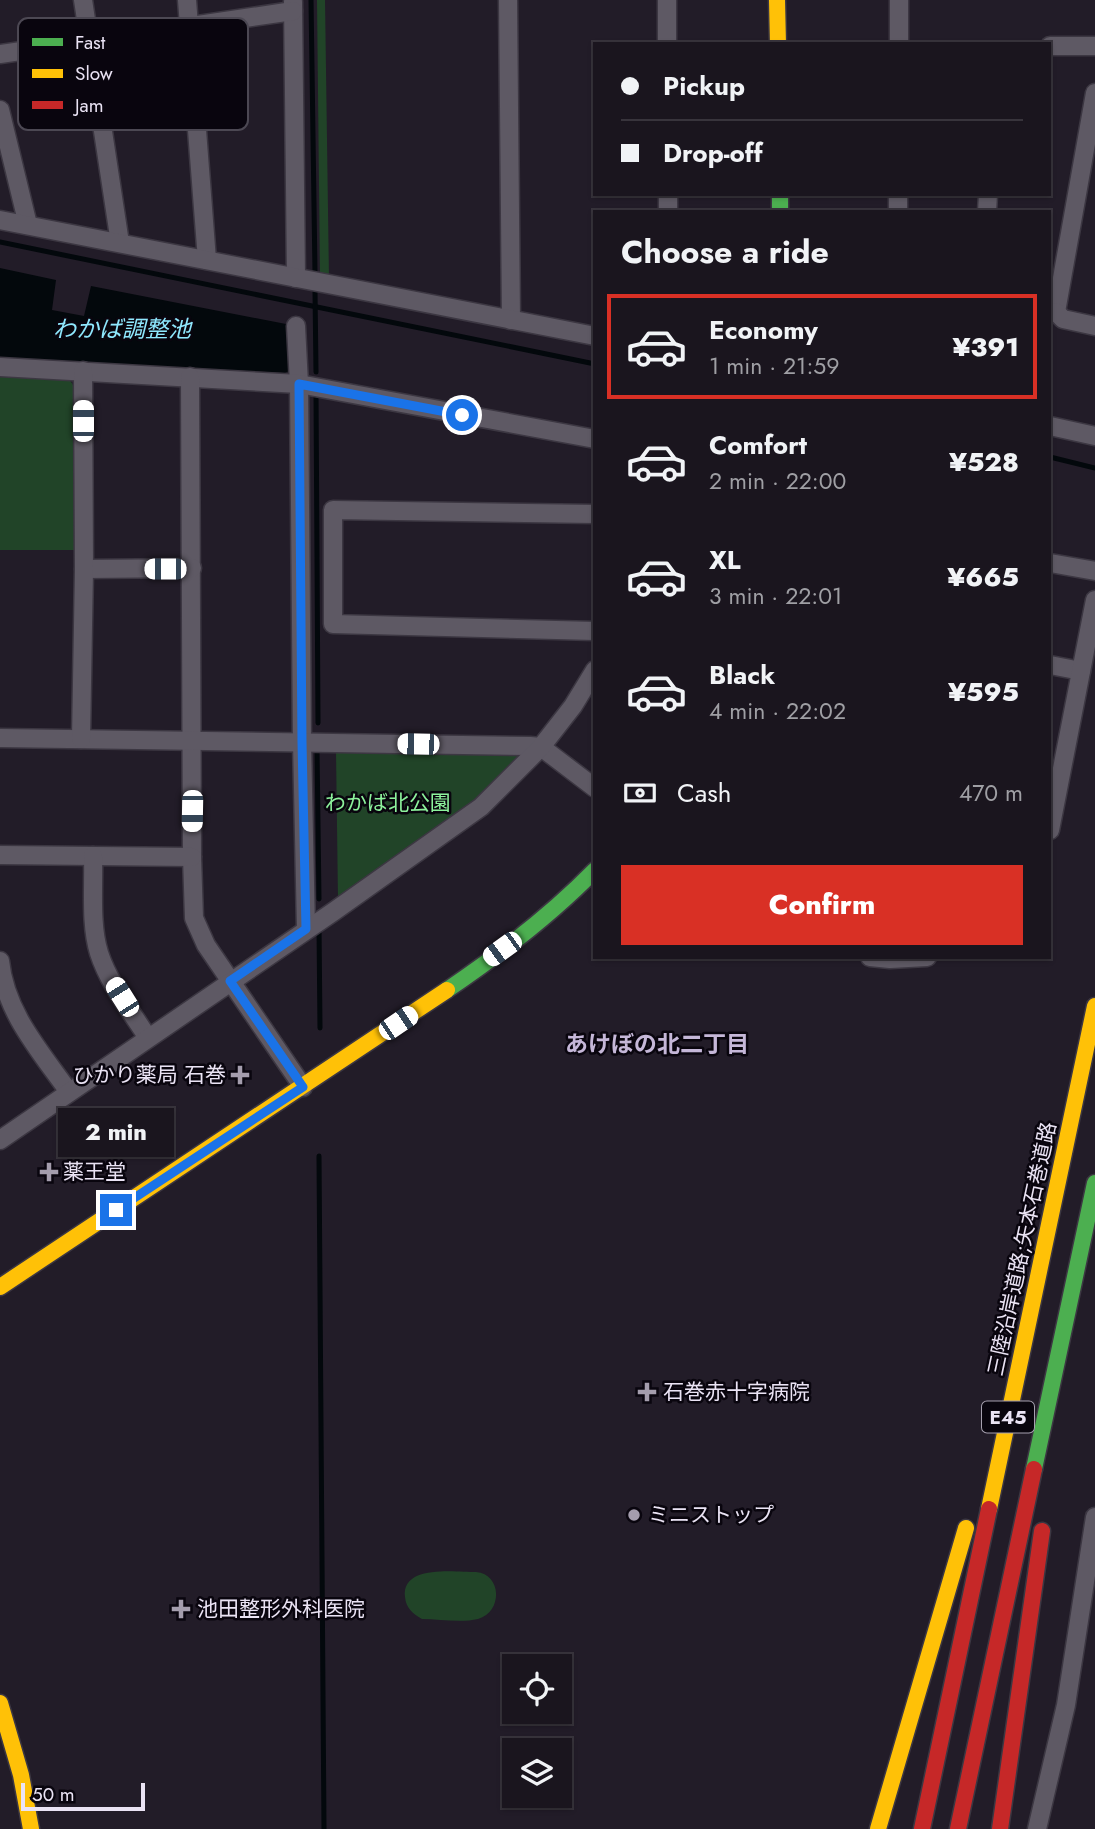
<!DOCTYPE html>
<html lang="en">
<head>
<meta charset="utf-8">
<style>
	body { margin:0; font-family:Jost,"Noto Sans JP",sans-serif; background:#27222b; color:#f1f3f6; height:100vh; display:flex; flex-direction:column; font-size:26px; white-space:nowrap }
	* { box-sizing:border-box; margin:0 }
	p { font-size:23px; color:#9f9fa4 }
	.icon { flex:none; width:38px; height:38px; fill:none; stroke:currentColor; stroke-width:2; stroke-linecap:round; stroke-linejoin:round }
	.map { position:relative; flex:1; overflow:hidden }
	.sheet { position:absolute; left:593px; top:210px; width:458px; height:749px; display:flex; flex-direction:column; background:#1a151e; border-radius:0px; box-shadow:0 2px 5px #0004,0 0 0 2px #38343c }
	.sheet>* { flex:none }
	.top-card { position:absolute; left:593px; top:42px; width:458px; height:154px; border-radius:0px; box-shadow:0 2px 5px #0004,0 0 0 2px #38343c; display:grid; align-content:center; height:154px; padding:0 28px; background:#1a151e }
	.controls { position:absolute; left:502px; top:1654px; display:grid; gap:14px }
	.controls a { display:grid; place-items:center; width:70px; height:70px; border-radius:0px; background:#1a151e; box-shadow:0 2px 5px #0004,0 0 0 2px #38343c; font-size:35px }
	.scale { position:absolute; left:21px; bottom:18px; width:124px; box-sizing:border-box; padding-left:7px; border:4px solid #eae3f4; border-top:0; font-size:19px; line-height:24px; white-space:nowrap; color:#eae3f4; -webkit-text-stroke:5px #09050e; paint-order:stroke }
	.end { position:absolute; width:32px; height:32px; margin:-16px; border:9px solid #1a73e8; background:#fff; box-shadow:0 0 0 4px #fff }
	.from { border-radius:50% }
	.bubble { position:absolute; height:49px; border-radius:0px; background:#1a151e; box-shadow:0 2px 5px #0004,0 0 0 2px #38343c; font-size:23px; font-weight:800; line-height:49px; text-align:center }
	.car { position:absolute; width:21px; height:42px; margin:-21px -10px; border-radius:9px; box-shadow:0 0 5px 2px #0007; background:linear-gradient(#fff 24%,#345 0 40%,#fff 0 76%,#345 0 86%,#fff 0) }
	.top-card b { display:flex; align-items:center; gap:24px; height:66px; font-size:26px }
	.top-card b+b { border-top:2px solid #38343c }
	.top-card i { width:18px; height:18px; background:#f1f3f6 }
	ul { padding:0; list-style:none }
	li { display:flex; align-items:center; gap:21px; height:105px; margin:0 14px 10px; padding:0 14px; border:4px solid transparent; border-radius:0px }
	li div { flex:1 }
	li b { display:block; font-size:26px }
	li em { font-style:normal; font-weight:800 }
	li.on { border-color:#d93025 }
	li>.icon { width:63px; height:63px; stroke-width:1.5 }
	h2 { padding:0 28px; font-size:32px; line-height:84px }
	.pay { display:flex; align-items:center; gap:18px; height:77px; padding:0 28px; font-size:26px }
	.pay p { margin-inline-start:auto }
	.primary-button { display:flex; gap:14px; margin-top:auto; padding:14px 28px }
	.primary-button a { flex:1; height:80px; border-radius:0px; background:#d93025; color:#fff; font-size:28px; font-weight:800; line-height:80px; text-align:center }
	.map>svg:first-child { display:block }
	.green { fill:#214428 }
	.water { fill:#03080c }
	.lines { fill:none; stroke-linecap:round; stroke-linejoin:round }
	.stream { stroke:#03080c; stroke-width:5 }
	.street-casing { stroke:#3c3742; stroke-width:21 }
	.fast-casing { stroke:#3c3742; stroke-width:19 }
	.slow-casing { stroke:#3c3742; stroke-width:19 }
	.jam-casing { stroke:#3c3742; stroke-width:19 }
	.street { stroke:#5e5964; stroke-width:18 }
	.fast { stroke:#4caf50; stroke-width:16 }
	.slow { stroke:#ffc107; stroke-width:16 }
	.jam { stroke:#c62828; stroke-width:16 }
	.route { stroke:#1a73e8; stroke-width:9 }
	.poi-dot { fill:#a49dad; stroke:#09050e; stroke-width:2.5 }
	.labels { text-anchor:middle; stroke-width:5; stroke-linejoin:round; paint-order:stroke }
	.shield { fill:#09050e; stroke:#a6a0af; stroke-width:2 }
	.shield-label { font-size:19px; font-weight:bold; fill:#eae3f4 }
	.park-label { font-size:21px; fill:#8df29c; stroke:#09050e }
	.poi-label { font-size:21px; fill:#eae3f4; stroke:#09050e; text-anchor:start }
	.street-label { font-size:21px; fill:#eae3f4; stroke:#09050e }
	.water-label { font-size:23px; font-style:italic; fill:#8fe8fe; stroke:#09050e }
	.neighbourhood-label { font-size:23px; font-weight:bold; fill:#c5b7d8; stroke:#09050e }
	.key { fill:#09050e; stroke:#4c4853; stroke-width:2 }
	.key-label { font-size:19px; fill:#eae3f4 }
</style>
</head>
<body>
<div class="map">
<svg width="1095" height="1829" viewBox="0 0 1095 1829">
	<rect width="100%" height="100%" fill="#221c28"/>
	<!-- green -->
	<g class="green">
		<polygon points="317,0 325,0 329,279 320,276"/>
		<polygon points="0,376 69,379 73,385 74,550 0,550"/>
		<polygon points="336,751 516,754 519,761 481,797 338,899"/>
		<path d="M476,1572C502,1574 503,1612 478,1619C461,1623 439,1619 422,1619C413,1614 406,1608 405,1597C401,1564 456,1572 476,1572Z"/>
	</g>
	<!-- water -->
	<polygon class="water" points="0,268 56,280 52,310 84,316 91,286 286,324 290,327 293,369 285,373 0,358"/>
	<g class="lines">
		<!-- stream -->
		<g class="stream">
			<polyline points="311,0 315,272"/>
			<polyline points="0,242 595,364"/>
			<polyline points="315,291 316,372"/>
			<polyline points="316,392 318,723"/>
			<polyline points="1050,457 1095,468"/>
			<polyline points="317,749 319,899"/>
			<polyline points="319,926 320,1028"/>
			<polyline points="319,1156 324,1829"/>
		</g>
		<!-- street casing -->
		<g class="street-casing">
			<g id="street">
				<polyline points="83,0 120,243"/>
				<polyline points="187,0 207,260"/>
				<polyline points="508,0 511,320"/>
				<polyline points="667,0 667,44"/>
				<polyline points="899,0 899,44"/>
				<polyline points="293,2 296,278"/>
				<polyline points="1050,46 1095,46"/>
				<polyline points="0,54 293,11"/>
				<polyline points="0,110 28,225"/>
				<polyline points="668,194 668,212"/>
				<polyline points="898,212 898,194"/>
				<polyline points="987,212 988,194"/>
				<polyline points="0,220 595,336"/>
				<polyline points="1050,311 1056,312 1095,93"/>
				<polyline points="1056,312 1063,319 1095,326"/>
				<polyline points="296,326 299,384 302,742 306,929"/>
				<polyline points="0,367 299,384 595,439"/>
				<polyline points="190,377 192,857 194,918 206,945 303,1087"/>
				<polyline points="1050,426 1095,436"/>
				<polyline points="595,514 333,510 333,624 595,631"/>
				<polyline points="1050,563 1095,571"/>
				<polyline points="84,569 192,568"/>
				<polyline points="1050,665 1081,671"/>
				<polyline points="0,738 530,746 541,747 595,788"/>
				<polyline points="81,739 84,569 83,371"/>
				<polyline points="1050,830 1095,600"/>
				<polyline points="0,855 192,857"/>
				<path d="M93,856C94,887 90,924 99,953C109,984 131,1011 148,1038"/>
				<polyline points="870,957 890,959 927,957"/>
				<path d="M0,961C5,1012 40,1051 69,1092"/>
				<polyline points="0,1140 333,912 481,807 541,747 573,706 595,670"/>
				<polyline points="1037,1829 1066,1705 1095,1517"/>
			</g>
		</g>
		<!-- fast casing -->
		<g class="fast-casing">
			<g id="fast">
				<polyline points="780,194 780,212"/>
				<path d="M447,990C500,954 550,916 595,870"/>
				<polyline points="1034,1469 1095,1183"/>
			</g>
		</g>
		<!-- slow casing -->
		<g class="slow-casing">
			<g id="slow">
				<polyline points="777,0 778,44"/>
				<polyline points="0,1287 447,990"/>
				<polyline points="989,1509 1095,1006"/>
				<polyline points="0,1703 21,1775 31,1829"/>
				<polyline points="878,1829 966,1528"/>
			</g>
		</g>
		<!-- jam casing -->
		<g class="jam-casing">
			<g id="jam">
				<polyline points="922,1829 989,1509"/>
				<polyline points="958,1829 1034,1469"/>
				<polyline points="1000,1829 1042,1531"/>
			</g>
		</g>
		<!-- street -->
		<use href="#street" class="street"/>
		<!-- fast -->
		<use href="#fast" class="fast"/>
		<!-- slow -->
		<use href="#slow" class="slow"/>
		<!-- jam -->
		<use href="#jam" class="jam"/>
	</g>
	<g class="lines">
		<!-- route -->
		<polyline class="route" points="116,1210 303,1087 230,981 306,929 302,742 299,384 462,415"/>
	</g>
	<!-- markers -->
	<g class="poi-dot">
		<path d="M236.5 1064.5h7v7h7v7h-7v7h-7v-7h-7v-7h7z"/>
		<path d="M45.5 1161.5h7v7h7v7h-7v7h-7v-7h-7v-7h7z"/>
		<path d="M643.5 1381.5h7v7h7v7h-7v7h-7v-7h-7v-7h7z"/>
		<circle cx="634" cy="1515" r="7"/>
		<path d="M177.5 1598.5h7v7h7v7h-7v7h-7v-7h-7v-7h7z"/>
	</g>
	<g class="labels">
		<!-- shield labels -->
		<rect class="shield" x="982" y="1401.5" width="52" height="31" rx="5"/>
		<g class="shield-label">
			<text x="1008" y="1424">E45</text>
		</g>
		<!-- park labels -->
		<g class="park-label">
			<text x="388" y="810">わかば北公園</text>
		</g>
		<!-- poi labels -->
		<g class="poi-label">
			<text x="226" y="1082" text-anchor="end">ひかり薬局 石巻</text>
			<text x="63" y="1179">薬王堂</text>
			<text x="663" y="1399">石巻赤十字病院</text>
			<text x="648" y="1522">ミニストップ</text>
			<text x="197" y="1616">池田整形外科医院</text>
		</g>
		<!-- street labels -->
		<g class="street-label">
			<text transform="translate(1022 1249) rotate(-78)" y="7">三陸沿岸道路;矢本石巻道路</text>
		</g>
		<!-- water labels -->
		<g class="water-label">
			<text x="122" y="337">わかば調整池</text>
		</g>
		<!-- neighbourhood labels -->
		<g class="neighbourhood-label">
			<text x="657" y="1052">あけぼの北二丁目</text>
		</g>
	</g>
	<!-- legend -->
	<rect x="18" y="18" width="230" height="112" rx="10" class="key"/>
	<rect x="32" y="38" width="31" height="8" fill="#4caf50"/>
	<rect x="32" y="69" width="31" height="9" fill="#ffc107"/>
	<rect x="32" y="101" width="31" height="8" fill="#c62828"/>
	<g class="key-label">
		<text x="75" y="49">Fast</text>
		<text x="75" y="80">Slow</text>
		<text x="75" y="112">Jam</text>
	</g>
</svg>
<div class="controls">
<a><svg class="icon" aria-label="locate" viewBox="0 0 24 24"><circle cx="12" cy="12" r="6"/><path d="M12 2v4M12 18v4M2 12h4M18 12h4"/></svg></a>
<a><svg class="icon" aria-label="layers" viewBox="0 0 24 24"><path d="M12 4l9 5-9 5-9-5zM3 14l9 5 9-5"/></svg></a>
</div>
<div class="scale">50 m</div>
<i class="end from" style="left:462px;top:415px"></i>
<i class="end" style="left:116px;top:1210px"></i>
<div class="bubble" style="left:58px;top:1108px;width:116px">2 min</div>
<i class="car" style="left:83px;top:421px;rotate:0deg"></i>
<i class="car" style="left:165px;top:569px;rotate:270deg"></i>
<i class="car" style="left:418px;top:744px;rotate:271deg"></i>
<i class="car" style="left:192px;top:811px;rotate:181deg"></i>
<i class="car" style="left:502px;top:949px;rotate:234deg"></i>
<i class="car" style="left:122px;top:997px;rotate:328deg"></i>
<i class="car" style="left:398px;top:1023px;rotate:56deg"></i>
<div class="top-card">
<b><i class="from"></i>Pickup</b>
<b><i></i>Drop-off</b>
</div>
<section class="sheet">
<h2>Choose a ride</h2>
<ul>
<li class="on"><svg class="icon" aria-label="car" viewBox="0 0 24 24"><path d="M5 17H2v-5l4-1 3-4h7l3 4 3 1v5h-3M9 17h6M6 11h13"/><circle cx="7" cy="17" r="2"/><circle cx="17" cy="17" r="2"/></svg><div><b>Economy</b><p>1 min · 21:59</p></div><em>¥391</em></li>
<li><svg class="icon" aria-label="car" viewBox="0 0 24 24"><path d="M5 17H2v-5l4-1 3-4h7l3 4 3 1v5h-3M9 17h6M6 11h13"/><circle cx="7" cy="17" r="2"/><circle cx="17" cy="17" r="2"/></svg><div><b>Comfort</b><p>2 min · 22:00</p></div><em>¥528</em></li>
<li><svg class="icon" aria-label="car" viewBox="0 0 24 24"><path d="M5 17H2v-5l4-1 3-4h7l3 4 3 1v5h-3M9 17h6M6 11h13"/><circle cx="7" cy="17" r="2"/><circle cx="17" cy="17" r="2"/></svg><div><b>XL</b><p>3 min · 22:01</p></div><em>¥665</em></li>
<li><svg class="icon" aria-label="car" viewBox="0 0 24 24"><path d="M5 17H2v-5l4-1 3-4h7l3 4 3 1v5h-3M9 17h6M6 11h13"/><circle cx="7" cy="17" r="2"/><circle cx="17" cy="17" r="2"/></svg><div><b>Black</b><p>4 min · 22:02</p></div><em>¥595</em></li>
</ul>
<div class="pay"><svg class="icon" aria-label="cash" viewBox="0 0 24 24"><path d="M3 7h18v10H3z"/><circle cx="12" cy="12" r="2"/></svg>Cash<p>470 m</p></div>
<div class="primary-button"><a>Confirm</a></div>
</section>
</div>
</body>
</html>
